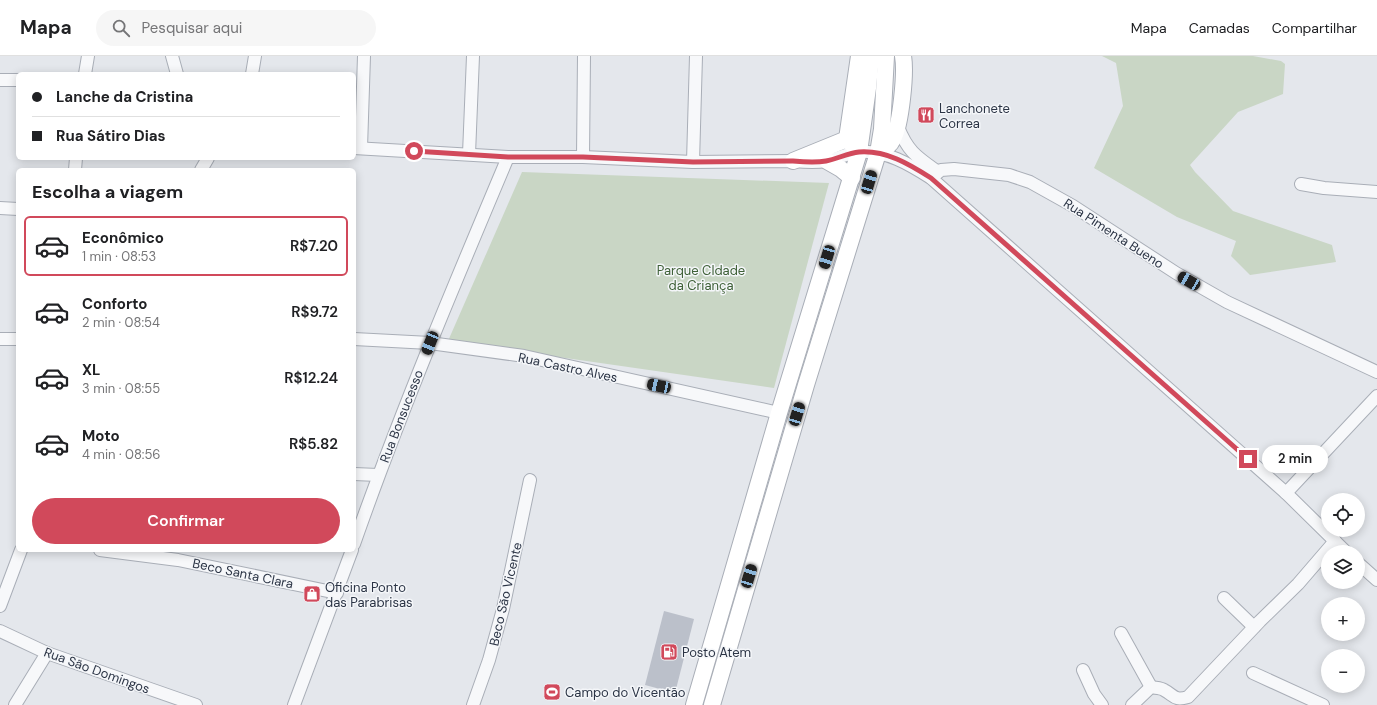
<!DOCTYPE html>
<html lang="pt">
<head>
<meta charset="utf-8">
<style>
	body { margin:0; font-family:"DM Sans",sans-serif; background:#f6f6f6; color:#202124; height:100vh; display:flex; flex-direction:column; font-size:15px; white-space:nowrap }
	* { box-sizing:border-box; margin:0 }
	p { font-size:13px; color:#757577 }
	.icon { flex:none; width:22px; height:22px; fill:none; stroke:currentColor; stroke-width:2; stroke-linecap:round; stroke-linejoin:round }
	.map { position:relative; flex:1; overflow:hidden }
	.panel { position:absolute; left:16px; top:112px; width:340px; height:384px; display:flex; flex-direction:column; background:#fff; border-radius:6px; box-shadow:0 2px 10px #0003 }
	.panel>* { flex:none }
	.guide { position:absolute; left:16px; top:16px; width:340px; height:88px; border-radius:6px; box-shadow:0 2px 10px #0003; display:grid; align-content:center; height:88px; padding:0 16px; background:#fff }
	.buttons { position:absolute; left:1321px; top:437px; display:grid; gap:8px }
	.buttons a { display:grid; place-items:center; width:44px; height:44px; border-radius:50%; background:#fff; box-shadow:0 2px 10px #0003; font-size:20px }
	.end { position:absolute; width:18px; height:18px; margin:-9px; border:5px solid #d1495b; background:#fff; box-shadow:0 0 0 2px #fff }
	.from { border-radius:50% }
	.bubble { position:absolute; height:28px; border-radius:14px; background:#fff; box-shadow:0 2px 10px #0003; font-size:13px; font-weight:600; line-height:28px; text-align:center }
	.car { position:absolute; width:12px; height:24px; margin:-12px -6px; border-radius:5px; box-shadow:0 0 3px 1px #0007; background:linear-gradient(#222 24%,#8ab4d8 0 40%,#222 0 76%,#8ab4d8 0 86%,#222 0) }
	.guide b { display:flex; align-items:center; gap:14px; height:38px; font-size:15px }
	.guide b+b { border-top:1px solid #e0e0e0 }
	.guide i { width:10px; height:10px; background:#202124 }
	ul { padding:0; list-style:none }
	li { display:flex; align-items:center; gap:12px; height:60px; margin:0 8px 6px; padding:0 8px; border:2px solid transparent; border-radius:6px }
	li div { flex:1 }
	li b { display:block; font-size:15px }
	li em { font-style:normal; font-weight:600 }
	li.selected { border-color:#d1495b }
	li>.icon { width:36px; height:36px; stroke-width:1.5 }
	h2 { padding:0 16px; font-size:18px; line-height:48px }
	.primary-button { display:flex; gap:8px; margin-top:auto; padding:8px 16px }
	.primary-button a { flex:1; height:46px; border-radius:24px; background:#d1495b; color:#fff; font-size:16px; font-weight:600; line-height:46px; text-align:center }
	header { display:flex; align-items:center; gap:24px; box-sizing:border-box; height:56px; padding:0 20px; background:#fff; border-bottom:1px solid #e0e0e0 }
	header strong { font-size:19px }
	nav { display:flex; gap:22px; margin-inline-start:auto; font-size:14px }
	.search { width:280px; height:36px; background:#f6f6f6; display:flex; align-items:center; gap:10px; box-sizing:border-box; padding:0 14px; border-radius:22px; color:#757577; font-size:15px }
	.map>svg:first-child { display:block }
	.green { fill:#c9d6c5 }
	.building { fill:#bbc0ca }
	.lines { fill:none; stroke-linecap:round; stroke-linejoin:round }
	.minor-casing { stroke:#a9aeb7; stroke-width:14 }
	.secondary-casing { stroke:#a9aeb7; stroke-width:18 }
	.minor { stroke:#f7f8fa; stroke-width:12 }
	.secondary { stroke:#fff; stroke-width:16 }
	.route { stroke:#d1495b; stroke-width:5 }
	.labels { text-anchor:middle; stroke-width:3; stroke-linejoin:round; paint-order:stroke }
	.poi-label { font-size:13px; fill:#2b3445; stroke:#f4f6f9; text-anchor:start }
	.street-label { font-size:13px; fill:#2b3445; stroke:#f4f6f9 }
	.park-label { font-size:13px; fill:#3f6138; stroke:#f4f6f9 }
</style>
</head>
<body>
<header>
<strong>Mapa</strong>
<div class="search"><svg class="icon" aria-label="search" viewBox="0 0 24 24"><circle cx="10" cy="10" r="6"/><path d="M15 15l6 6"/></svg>Pesquisar aqui</div>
<nav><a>Mapa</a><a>Camadas</a><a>Compartilhar</a></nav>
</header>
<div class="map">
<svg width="1377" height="649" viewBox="0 0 1377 649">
	<rect width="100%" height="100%" fill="#e4e7ec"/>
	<!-- green -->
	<g class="green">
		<polygon points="1102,0 1253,0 1281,5 1285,8 1283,38 1238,56 1190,109 1195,116 1233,155 1332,189 1336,206 1250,219 1231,200 1236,185 1177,161 1094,112 1123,50 1116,7"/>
		<polygon points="522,116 829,127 774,332 448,285"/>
	</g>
	<!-- building -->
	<polygon class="building" points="664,555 694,563 675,637 645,629"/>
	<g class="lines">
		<!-- minor casing -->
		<g class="minor-casing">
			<g id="minor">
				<polyline points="172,0 177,18"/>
				<polyline points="85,18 88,0"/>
				<polyline points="252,18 255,0"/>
				<polyline points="0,24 18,24"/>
				<path d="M898,71C908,96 917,101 938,116"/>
				<path d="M354,92L508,101H583L693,106L793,105C804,106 815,107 826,105C837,103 848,97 859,96C886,94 909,108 931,122L1286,437L1346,496"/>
				<polyline points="361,92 364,0"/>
				<polyline points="469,98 473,0"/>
				<polyline points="583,101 584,0"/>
				<polyline points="693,106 696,0"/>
				<polyline points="75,114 76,102"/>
				<polyline points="201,114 208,102"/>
				<polyline points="931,122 941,114 954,113 1009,119 1030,126 1073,150 1176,217 1227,246 1377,316"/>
				<polyline points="1301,128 1324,132 1377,136"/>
				<polyline points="0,152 18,153"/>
				<polyline points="0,283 18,283"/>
				<polyline points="354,283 430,287 524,300 779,357"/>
				<polyline points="354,418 378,419"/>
				<polyline points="1286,437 1377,340"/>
				<path d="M354,488C400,357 454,229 508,101"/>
				<polyline points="100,494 178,504 337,537"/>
				<polyline points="1358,507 1377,524"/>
				<polyline points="1224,542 1254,571"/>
				<polyline points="0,550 21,494"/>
				<polyline points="0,575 47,597 196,649"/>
				<polyline points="1121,577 1151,631"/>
				<polyline points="1083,614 1094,638 1102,649"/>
				<polyline points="1253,617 1323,649"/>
				<polyline points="15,649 47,597"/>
				<polyline points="294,649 352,494"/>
				<polyline points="473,649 489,604 503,553 530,424"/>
				<path d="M1132,649L1151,631C1155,632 1161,632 1164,634C1175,640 1174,645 1188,641L1260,565L1298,528L1335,485"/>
			</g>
		</g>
		<!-- secondary casing -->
		<g class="secondary-casing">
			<g id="secondary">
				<polyline points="859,96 847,83 859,0"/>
				<path d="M878,97C884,93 890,90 893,83C901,68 906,16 903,0"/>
				<polyline points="793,105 847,83"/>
				<polyline points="827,105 841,113 852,122"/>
				<polyline points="694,649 779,357 859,96 868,32 871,0"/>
				<polyline points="712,649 806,329 878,97 882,73 886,0"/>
			</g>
		</g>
		<!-- minor -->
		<use href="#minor" class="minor"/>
		<!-- secondary -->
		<use href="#secondary" class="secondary"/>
	</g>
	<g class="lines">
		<!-- route -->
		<path class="route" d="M414,95L508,101H583L693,106L792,105C804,106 815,107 826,105C837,103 848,97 859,96C886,94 909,108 931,122L1248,403"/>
	</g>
	<!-- icons -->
	<defs>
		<g id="restaurant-square" transform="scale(0.9)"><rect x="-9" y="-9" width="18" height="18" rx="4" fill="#d1495b" stroke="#f4f6f9"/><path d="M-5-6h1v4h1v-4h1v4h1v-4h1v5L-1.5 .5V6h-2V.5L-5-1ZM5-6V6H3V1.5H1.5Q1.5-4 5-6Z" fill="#fff"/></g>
		<g id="shop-square" transform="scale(0.9)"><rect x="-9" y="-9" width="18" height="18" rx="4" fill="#d1495b" stroke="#f4f6f9"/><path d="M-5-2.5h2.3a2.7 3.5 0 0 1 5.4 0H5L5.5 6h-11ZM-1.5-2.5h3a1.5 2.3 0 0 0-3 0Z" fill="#fff"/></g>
		<g id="fuel-square" transform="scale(0.9)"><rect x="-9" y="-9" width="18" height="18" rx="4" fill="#d1495b" stroke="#f4f6f9"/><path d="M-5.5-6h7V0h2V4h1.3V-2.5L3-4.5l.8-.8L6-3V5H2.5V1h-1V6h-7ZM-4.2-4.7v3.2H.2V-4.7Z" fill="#fff"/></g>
		<g id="stadium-square" transform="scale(0.9)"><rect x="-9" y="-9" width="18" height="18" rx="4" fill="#d1495b" stroke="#f4f6f9"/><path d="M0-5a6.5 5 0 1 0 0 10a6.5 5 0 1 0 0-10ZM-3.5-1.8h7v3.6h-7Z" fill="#fff"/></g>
	</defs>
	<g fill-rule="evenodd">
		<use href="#restaurant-square" x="926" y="59"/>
		<use href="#shop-square" x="312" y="538"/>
		<use href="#fuel-square" x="669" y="596"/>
		<use href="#stadium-square" x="552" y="636"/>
	</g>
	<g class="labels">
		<!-- poi labels -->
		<g class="poi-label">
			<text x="939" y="57">Lanchonete<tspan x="939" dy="15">Correa</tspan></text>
			<text x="325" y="536">Oficina Ponto<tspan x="325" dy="15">das Parabrisas</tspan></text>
			<text x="682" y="601">Posto Atem</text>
			<text x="565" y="641">Campo do Vicentão</text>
		</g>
		<!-- street labels -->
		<g class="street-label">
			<text transform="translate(1114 177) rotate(33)" y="5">Rua Pimenta Bueno</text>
			<text transform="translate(568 311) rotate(12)" y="5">Rua Castro Alves</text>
			<text transform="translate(401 360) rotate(-69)" y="5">Rua Bonsucesso</text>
			<text transform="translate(243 517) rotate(12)" y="5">Beco Santa Clara</text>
			<text transform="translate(505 538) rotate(-77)" y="5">Beco São Vicente</text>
			<text transform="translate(97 614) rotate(20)" y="5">Rua São Domingos</text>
		</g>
		<!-- park labels -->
		<g class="park-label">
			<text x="701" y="219">Parque CIdade<tspan x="701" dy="15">da Criança</tspan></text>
		</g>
	</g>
</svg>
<div class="buttons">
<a><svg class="icon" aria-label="locate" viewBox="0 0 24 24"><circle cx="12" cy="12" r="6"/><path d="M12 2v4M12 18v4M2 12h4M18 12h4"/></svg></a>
<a><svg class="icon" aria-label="layers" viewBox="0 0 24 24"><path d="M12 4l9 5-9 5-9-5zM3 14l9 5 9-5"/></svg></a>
<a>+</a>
<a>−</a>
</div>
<i class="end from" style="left:414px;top:95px"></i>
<i class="end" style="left:1248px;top:403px"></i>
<div class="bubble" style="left:1262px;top:389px;width:66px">2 min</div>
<i class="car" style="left:869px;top:126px;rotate:17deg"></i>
<i class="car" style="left:827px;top:201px;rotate:197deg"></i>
<i class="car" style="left:1189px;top:225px;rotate:300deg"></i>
<i class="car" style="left:430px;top:287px;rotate:202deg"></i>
<i class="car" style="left:659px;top:330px;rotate:282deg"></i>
<i class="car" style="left:797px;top:358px;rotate:17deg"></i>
<i class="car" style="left:749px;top:520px;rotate:17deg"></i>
<div class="guide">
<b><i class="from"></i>Lanche da Cristina</b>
<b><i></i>Rua Sátiro Dias</b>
</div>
<section class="panel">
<h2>Escolha a viagem</h2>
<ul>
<li class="selected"><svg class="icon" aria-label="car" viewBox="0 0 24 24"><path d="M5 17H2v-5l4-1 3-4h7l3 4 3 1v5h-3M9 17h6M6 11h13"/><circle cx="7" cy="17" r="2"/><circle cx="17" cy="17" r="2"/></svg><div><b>Econômico</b><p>1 min · 08:53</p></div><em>R$7.20</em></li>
<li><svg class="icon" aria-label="car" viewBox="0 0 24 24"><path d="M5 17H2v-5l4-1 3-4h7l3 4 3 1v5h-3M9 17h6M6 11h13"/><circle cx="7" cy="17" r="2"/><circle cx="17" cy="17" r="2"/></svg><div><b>Conforto</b><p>2 min · 08:54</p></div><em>R$9.72</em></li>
<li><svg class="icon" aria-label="car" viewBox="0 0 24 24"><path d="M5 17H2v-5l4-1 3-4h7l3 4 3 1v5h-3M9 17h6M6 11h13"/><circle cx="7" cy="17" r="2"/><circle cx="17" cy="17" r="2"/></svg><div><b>XL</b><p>3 min · 08:55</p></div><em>R$12.24</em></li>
<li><svg class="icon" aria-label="car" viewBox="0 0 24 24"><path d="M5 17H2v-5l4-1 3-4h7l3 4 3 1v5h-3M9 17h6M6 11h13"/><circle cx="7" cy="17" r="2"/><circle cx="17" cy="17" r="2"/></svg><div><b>Moto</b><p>4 min · 08:56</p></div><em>R$5.82</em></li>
</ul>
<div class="primary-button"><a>Confirmar</a></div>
</section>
</div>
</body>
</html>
